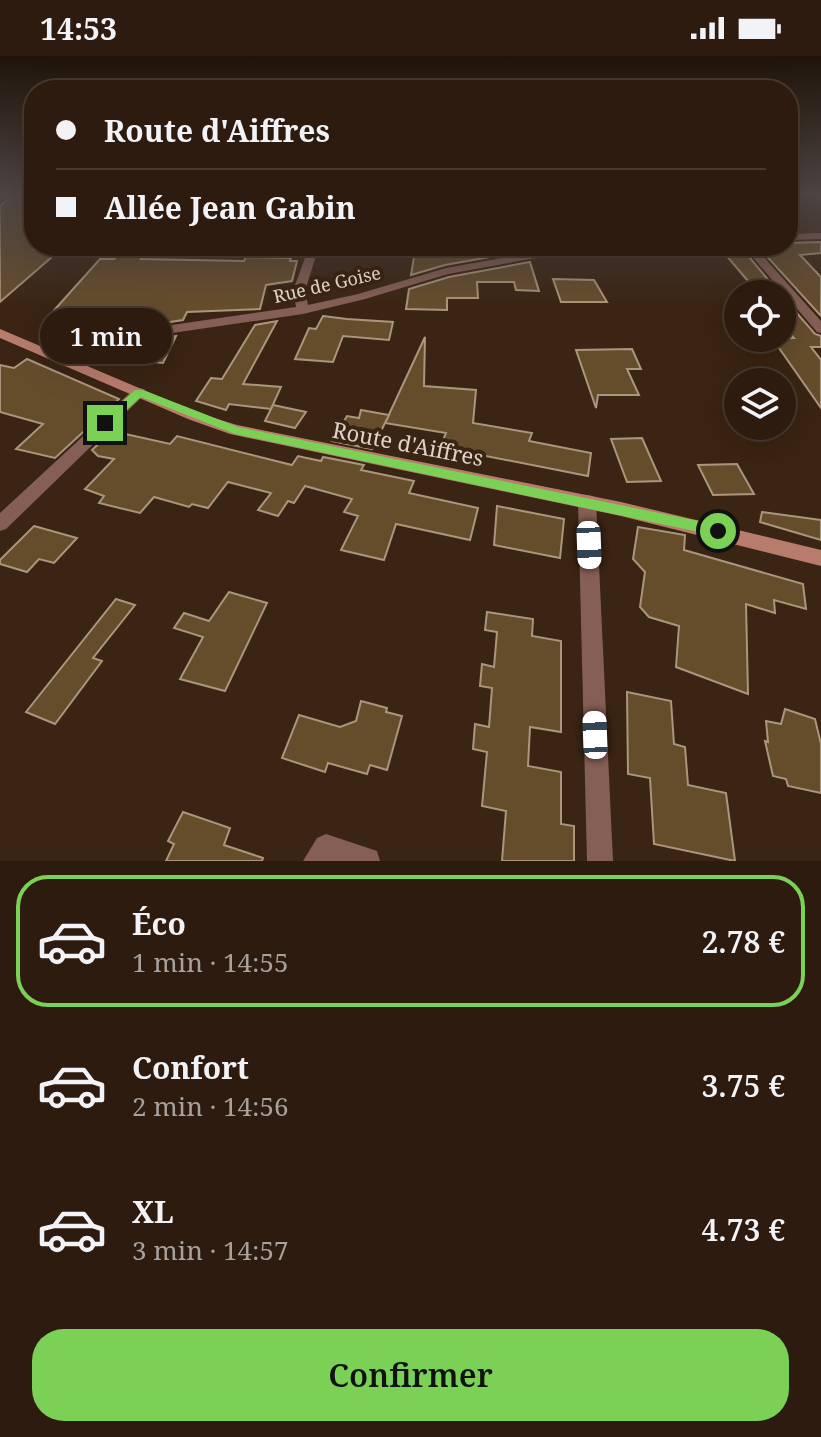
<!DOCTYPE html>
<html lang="fr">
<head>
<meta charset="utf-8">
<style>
	body { margin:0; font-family:"Noto Serif",serif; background:#38281c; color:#f1f3f6; height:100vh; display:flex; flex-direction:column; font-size:30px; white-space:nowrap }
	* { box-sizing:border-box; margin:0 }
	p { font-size:26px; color:#a6a19e }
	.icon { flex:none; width:44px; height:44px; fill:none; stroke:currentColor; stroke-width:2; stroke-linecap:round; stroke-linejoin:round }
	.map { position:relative; height:805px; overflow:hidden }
	.drawer { display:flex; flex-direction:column; background:#2c1b0e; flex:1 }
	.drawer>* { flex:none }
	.banner { position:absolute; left:24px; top:24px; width:774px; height:176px; border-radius:32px; box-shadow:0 8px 32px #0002,0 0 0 2px #48392e; display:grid; align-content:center; height:176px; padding:0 32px; background:#2c1b0e }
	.tools { position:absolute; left:724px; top:224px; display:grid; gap:16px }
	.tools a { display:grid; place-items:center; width:72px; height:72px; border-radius:50%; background:#2c1b0e; box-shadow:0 8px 32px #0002,0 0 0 2px #48392e; font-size:40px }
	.end { position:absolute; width:36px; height:36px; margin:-18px; border:10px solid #7ad156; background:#111; box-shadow:0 0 0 4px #111 }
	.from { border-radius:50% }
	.bubble { position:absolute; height:56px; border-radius:28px; background:#2c1b0e; box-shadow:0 8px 32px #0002,0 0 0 2px #48392e; font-size:26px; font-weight:600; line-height:56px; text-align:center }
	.car { position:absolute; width:24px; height:48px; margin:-24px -12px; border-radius:10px; box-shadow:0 0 6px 2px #0007; background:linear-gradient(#fff 24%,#345 0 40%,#fff 0 76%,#345 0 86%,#fff 0) }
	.banner b { display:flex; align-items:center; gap:28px; height:76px; font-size:30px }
	.banner b+b { border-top:2px solid #48392e }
	.banner i { width:20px; height:20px; background:#f1f3f6 }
	ul { padding:14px 0 0; list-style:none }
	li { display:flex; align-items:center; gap:24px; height:132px; margin:0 16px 12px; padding:0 16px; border:4px solid transparent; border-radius:32px }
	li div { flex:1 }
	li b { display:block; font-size:30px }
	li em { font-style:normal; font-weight:600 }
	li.current { border-color:#7ad156 }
	li>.icon { width:72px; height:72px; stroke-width:1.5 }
	.button { display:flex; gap:16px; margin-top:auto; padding:16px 32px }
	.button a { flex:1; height:92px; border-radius:32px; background:#7ad156; color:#111; font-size:32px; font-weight:600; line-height:92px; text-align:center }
	.status { display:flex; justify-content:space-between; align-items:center; height:56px; padding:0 40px; background:#2c1b0e; direction:ltr }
	.status svg { height:22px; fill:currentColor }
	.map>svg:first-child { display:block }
	.building { fill:#654d2c; stroke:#aa967c; stroke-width:2 }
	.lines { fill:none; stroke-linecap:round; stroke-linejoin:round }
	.minor { fill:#855f55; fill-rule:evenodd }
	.secondary { fill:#b87c6d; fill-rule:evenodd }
	.route { fill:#7ad156 }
	.labels { text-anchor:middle; stroke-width:8; stroke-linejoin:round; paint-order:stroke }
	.far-street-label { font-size:18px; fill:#e1d2c8; stroke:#3a2413 }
	.street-label { font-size:22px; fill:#e1d2c8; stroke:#3a2413 }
</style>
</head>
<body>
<div class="status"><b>14:53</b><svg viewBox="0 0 49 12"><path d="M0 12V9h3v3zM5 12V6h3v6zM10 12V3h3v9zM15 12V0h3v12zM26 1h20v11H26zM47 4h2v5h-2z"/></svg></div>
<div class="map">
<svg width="821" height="805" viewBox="0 0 821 805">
	<rect width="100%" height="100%" fill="#3a2413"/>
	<!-- building -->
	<g class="building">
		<polygon points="14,138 34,138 34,193 60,194 0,246 0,150"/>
		<polygon points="821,186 821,197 800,199 821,221 821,260 762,195 788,192 788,187"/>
		<polygon points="473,190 528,190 529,194 445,209 411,219 414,201 437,197 435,193 439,192"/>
		<polygon points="745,196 780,238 759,238 725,198"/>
		<polygon points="119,198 145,198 141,203 244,205 246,201 291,202 290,205 297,205 292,225 266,229 260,253 187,256 183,264 151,269 153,265 112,264 107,272 62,271 70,261 48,261 100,203 114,203"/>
		<polygon points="530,206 539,235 516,234 514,226 477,226 478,242 447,242 447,254 406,253 409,233 449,221"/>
		<polygon points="553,223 594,224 607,246 561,246"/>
		<polygon points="782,240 815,278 821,280 821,291 811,291 821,304 821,352 772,282 794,282 782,267"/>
		<polygon points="323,260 347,263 393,266 389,284 343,280 333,306 295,303 309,272 316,273"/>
		<polygon points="277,265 243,328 281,331 271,353 229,348 226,354 196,345 211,322 222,323 255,269"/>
		<polygon points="176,280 163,307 132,304 148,284"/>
		<polygon points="425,281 424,330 476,334 473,367 532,377 529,385 591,397 588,420 440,391 446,377 385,367"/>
		<polygon points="632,293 641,313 627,313 639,339 598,339 596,352 576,294"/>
		<polygon points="27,303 119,343 55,402 16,393 43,368 0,356 0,309 14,312"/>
		<polygon points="273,349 306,356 295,372 265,365"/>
		<polygon points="361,354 389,359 372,393 332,385 347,360 359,362"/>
		<polygon points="112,375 170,388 177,380 292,409 298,400 321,405 323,401 364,409 361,414 414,425 409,437 478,452 470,484 396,468 384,504 341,494 358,460 344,456 352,443 305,430 294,447 288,445 278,460 258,454 271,437 228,426 208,452 192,448 189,451 154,441 140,457 99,447 104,440 85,433 114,403 98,400 92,394"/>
		<polygon points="642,382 661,425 627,426 611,383"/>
		<polygon points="737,408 754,438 713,439 698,409"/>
		<polygon points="497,450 564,463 560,502 494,489"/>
		<polygon points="762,456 821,464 821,484 760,466"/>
		<polygon points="34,470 77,482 54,507 39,503 27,516 0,508 0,504"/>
		<polygon points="638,471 685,479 684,494 803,528 806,553 774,544 775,557 746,548 748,638 676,611 679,570 649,561 640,551 645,516 633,503"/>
		<polygon points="229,536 267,547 225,635 180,623 203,581 174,572 184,557 209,565"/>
		<polygon points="116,543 135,549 93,602 102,605 55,668 26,656"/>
		<polygon points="487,556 533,563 532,580 561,585 561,676 530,671 528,710 561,716 561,768 574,770 574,805 502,805 506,755 482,750 487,696 473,693 475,668 489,671 492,632 480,630 482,608 494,611 497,576 485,574"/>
		<polygon points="627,636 671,645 674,688 685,691 688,729 726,737 735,805 654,788 650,722 628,718"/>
		<polygon points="361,645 387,652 386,656 402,660 387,714 370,709 367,718 328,707 325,716 282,702 299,659 340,671 356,665"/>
		<polygon points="785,653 815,663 821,688 821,737 788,730 786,723 773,720 765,685 768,686 766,665 781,668"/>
		<polygon points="183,756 230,772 224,789 263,802 262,805 166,805 174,788 168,785"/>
	</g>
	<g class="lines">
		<!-- minor -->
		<g class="minor">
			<polygon points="821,177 821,183 788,184 788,178"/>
			<polygon points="309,190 319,190 305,235 308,249 358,238 446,212 530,197 584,190 665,190 660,193 593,195 530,203 448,218 365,243 303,258 97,288 49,301 42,297 44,294 96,280 296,251 293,235 306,199 182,197 177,194 182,191 308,193"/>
			<polygon points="743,190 754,190 821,265 821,277 817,276"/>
			<polygon points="139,332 144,333 146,336 144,339 6,473 0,475 0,457 134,333"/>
			<polygon points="587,439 593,440 596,445 613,805 587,805 578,445 581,440"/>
			<polygon points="326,778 377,795 380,805 303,805 317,782"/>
		</g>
		<!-- secondary -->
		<polygon class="secondary" points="0,273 198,357 237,369 621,446 821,494 821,510 621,460 230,378 188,363 0,282"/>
	</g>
	<!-- sky -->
	<linearGradient id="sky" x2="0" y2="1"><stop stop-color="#20140a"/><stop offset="0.55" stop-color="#4f4544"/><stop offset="1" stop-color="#4f4544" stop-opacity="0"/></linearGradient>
	<rect width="821" height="251" fill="url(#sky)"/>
	<!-- route -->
	<polygon class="route" points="135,334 143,334 238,371 718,469 725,475 718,480 235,378 141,341 109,370 100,370 100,365"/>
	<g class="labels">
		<!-- far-street labels -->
		<g class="far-street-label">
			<text transform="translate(327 229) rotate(-13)" y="6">Rue de Goise</text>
		</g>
		<!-- street labels -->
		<g class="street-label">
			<text transform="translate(408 388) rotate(11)" y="8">Route d'Aiffres</text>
		</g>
	</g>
</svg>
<div class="tools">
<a><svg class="icon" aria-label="locate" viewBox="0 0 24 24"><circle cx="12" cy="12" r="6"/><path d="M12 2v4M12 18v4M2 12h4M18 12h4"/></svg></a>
<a><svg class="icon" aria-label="layers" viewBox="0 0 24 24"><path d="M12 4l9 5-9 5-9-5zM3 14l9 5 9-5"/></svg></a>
</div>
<i class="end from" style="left:718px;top:475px"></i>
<i class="end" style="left:105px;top:367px"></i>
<div class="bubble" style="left:40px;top:252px;width:132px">1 min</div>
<i class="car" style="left:589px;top:489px;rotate:178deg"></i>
<i class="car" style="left:595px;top:679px;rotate:358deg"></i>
<div class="banner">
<b><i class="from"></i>Route d'Aiffres</b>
<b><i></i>Allée Jean Gabin</b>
</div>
</div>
<section class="drawer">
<ul>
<li class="current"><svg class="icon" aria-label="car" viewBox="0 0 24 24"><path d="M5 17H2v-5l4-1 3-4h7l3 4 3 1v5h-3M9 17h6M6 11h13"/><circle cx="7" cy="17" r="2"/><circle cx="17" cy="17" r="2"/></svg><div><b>Éco</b><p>1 min · 14:55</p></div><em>2.78 €</em></li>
<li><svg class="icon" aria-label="car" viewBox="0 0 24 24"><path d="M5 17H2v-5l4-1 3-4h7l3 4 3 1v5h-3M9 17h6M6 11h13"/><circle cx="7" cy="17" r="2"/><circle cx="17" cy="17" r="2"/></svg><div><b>Confort</b><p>2 min · 14:56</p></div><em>3.75 €</em></li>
<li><svg class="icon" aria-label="car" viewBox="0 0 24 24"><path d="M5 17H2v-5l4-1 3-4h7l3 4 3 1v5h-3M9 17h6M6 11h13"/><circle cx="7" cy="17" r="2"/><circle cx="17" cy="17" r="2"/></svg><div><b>XL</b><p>3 min · 14:57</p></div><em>4.73 €</em></li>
</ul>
<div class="button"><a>Confirmer</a></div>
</section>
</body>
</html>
